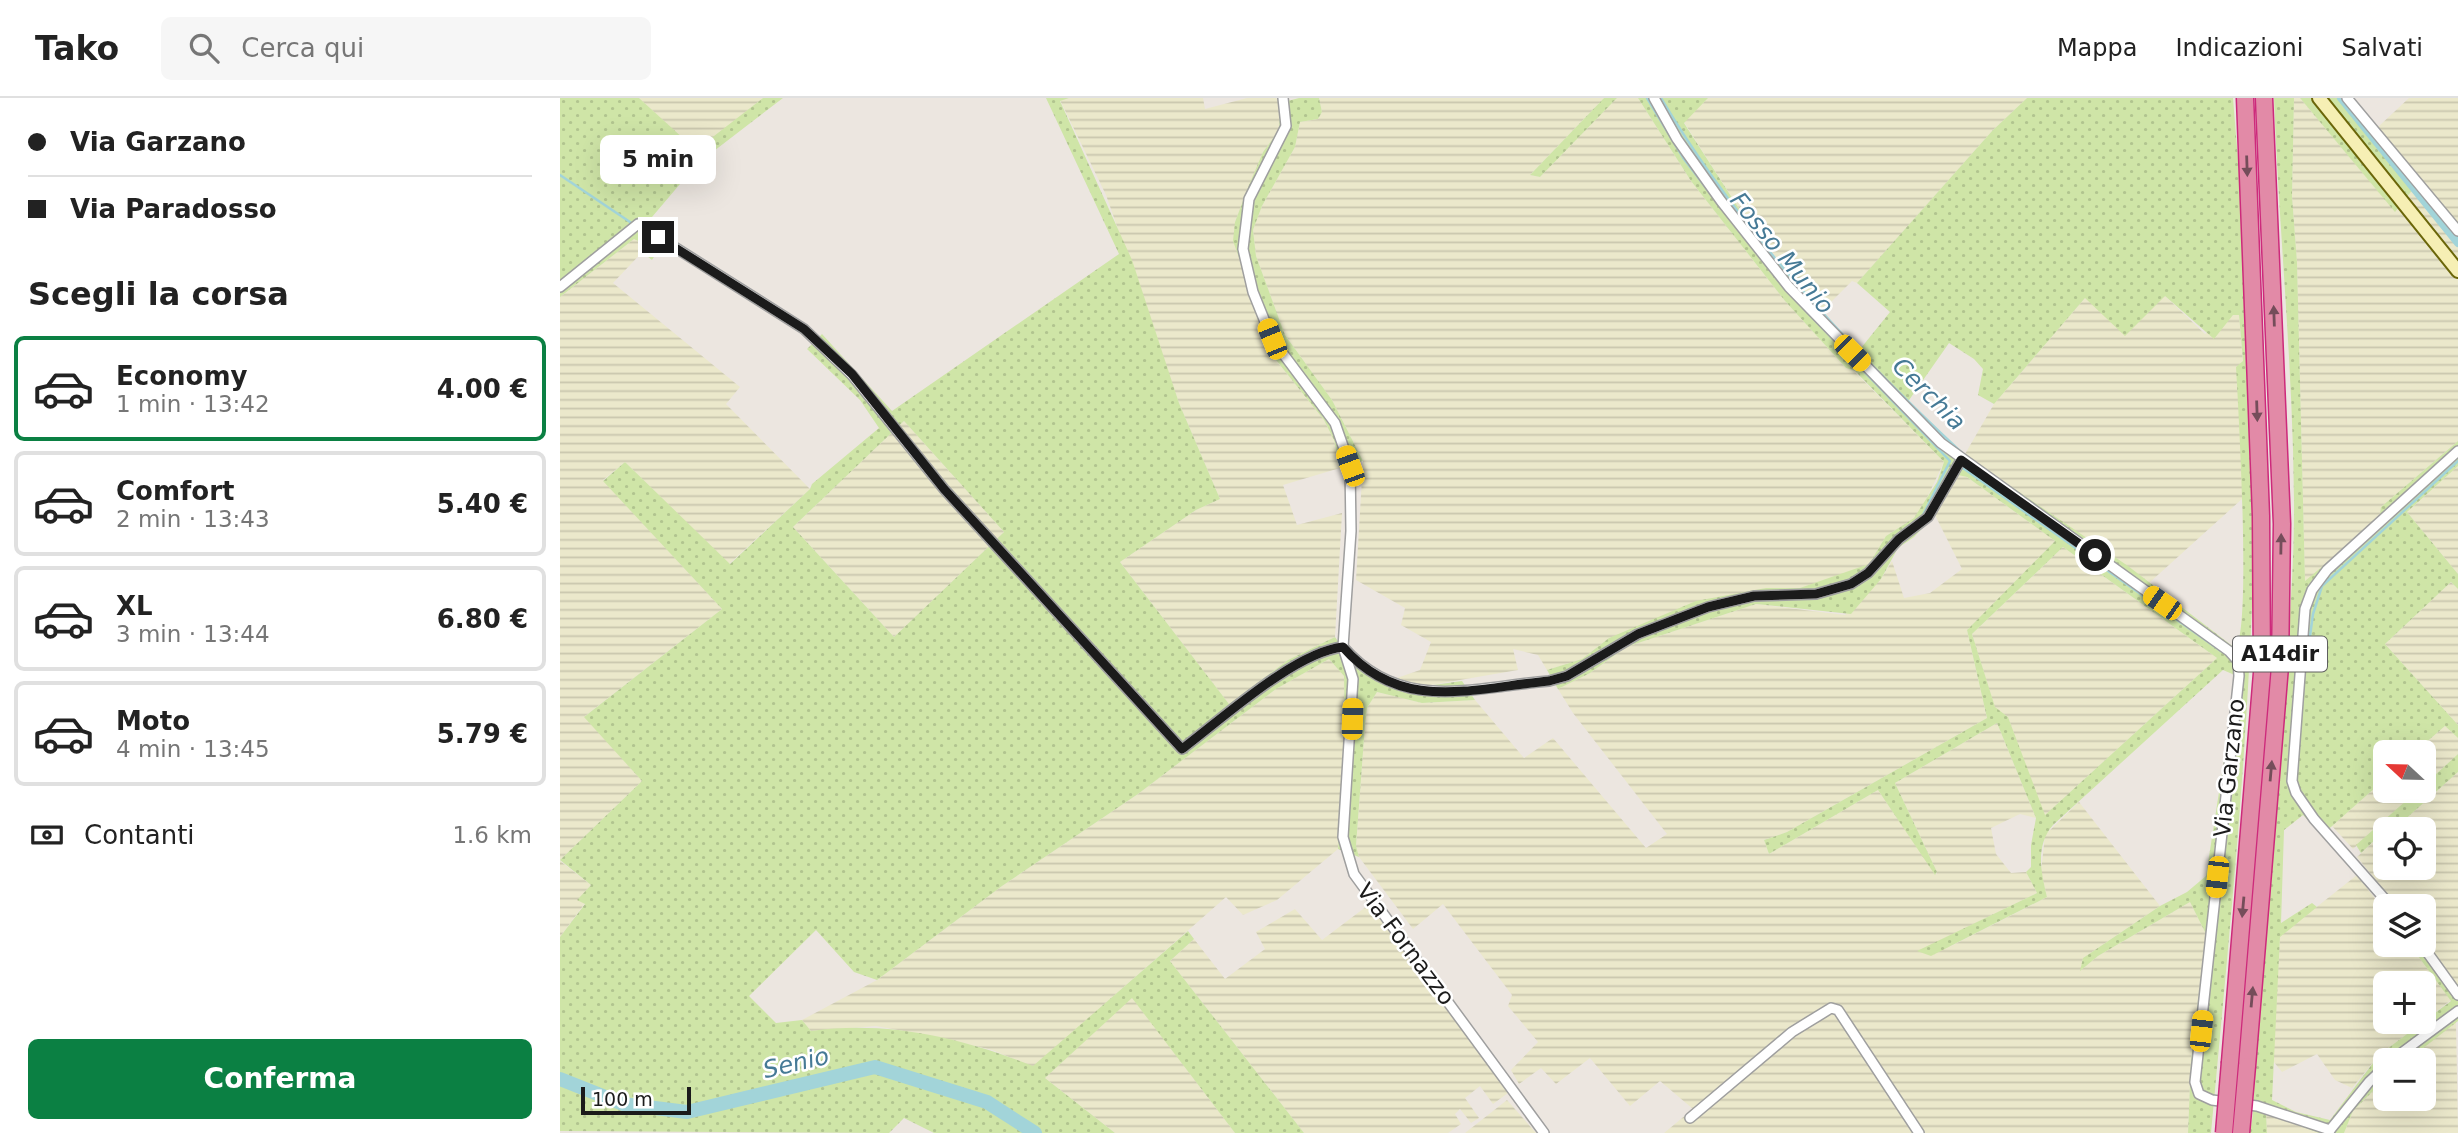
<!DOCTYPE html>
<html lang="it">
<head>
<meta charset="utf-8">
<style>
	body { margin:0; font-family:"DejaVu Sans",sans-serif; background:#f6f6f6; color:#222; height:100vh; display:flex; flex-direction:column; font-size:26px; white-space:nowrap }
	* { box-sizing:border-box; margin:0 }
	p { font-size:23px; color:#767676 }
	.icon { flex:none; width:38px; height:38px; fill:none; stroke:currentColor; stroke-width:2; stroke-linecap:round; stroke-linejoin:round }
	.map { position:relative; flex:1; overflow:hidden }
	.details { display:flex; flex-direction:column; background:#fff; width:560px }
	.details>* { flex:none }
	.banner { display:grid; align-content:center; height:154px; padding:0 28px; background:#fff }
	.needle { width:46px; rotate:292deg }
	.fabs { position:absolute; left:1813px; top:642px; display:grid; gap:14px }
	.fabs a { display:grid; place-items:center; width:63px; height:63px; border-radius:10px; background:#fff; box-shadow:0 7px 28px #0002; font-size:35px }
	.scale { position:absolute; left:21px; bottom:18px; width:110px; box-sizing:border-box; padding-left:7px; border:4px solid #1b1b1b; border-top:0; font-size:19px; line-height:24px; white-space:nowrap; color:#1b1b1b; -webkit-text-stroke:5px #fff; paint-order:stroke }
	.end { position:absolute; width:32px; height:32px; margin:-16px; border:9px solid #1b1b1b; background:#fff; box-shadow:0 0 0 4px #fff }
	.from { border-radius:50% }
	.bubble { position:absolute; height:49px; border-radius:10px; background:#fff; box-shadow:0 7px 28px #0002; font-size:23px; font-weight:700; line-height:49px; text-align:center }
	.car { position:absolute; width:21px; height:42px; margin:-21px -10px; border-radius:9px; box-shadow:0 0 5px 2px #0007; background:linear-gradient(#f5c518 24%,#345 0 40%,#f5c518 0 76%,#345 0 86%,#f5c518 0) }
	.banner b { display:flex; align-items:center; gap:24px; height:66px; font-size:26px }
	.banner b+b { border-top:2px solid #e0e0e0 }
	.banner i { width:18px; height:18px; background:#222 }
	ul { padding:0; list-style:none }
	li { display:flex; align-items:center; gap:21px; height:105px; margin:0 14px 10px; padding:0 14px; border:4px solid #e0e0e0; border-radius:10px }
	li div { flex:1 }
	li b { display:block; font-size:26px }
	li em { font-style:normal; font-weight:700 }
	li.on { border-color:#0b8043 }
	li>.icon { width:63px; height:63px; stroke-width:1.5 }
	h2 { padding:0 28px; font-size:32px; line-height:84px }
	.pay { display:flex; align-items:center; gap:18px; height:77px; padding:0 28px; font-size:26px }
	.pay p { margin-inline-start:auto }
	.action { display:flex; gap:14px; margin-top:auto; padding:14px 28px }
	.action a { flex:1; height:80px; border-radius:10px; background:#0b8043; color:#fff; font-size:28px; font-weight:700; line-height:80px; text-align:center }
	header { display:flex; align-items:center; gap:42px; box-sizing:border-box; height:98px; padding:0 35px; background:#fff; border-bottom:2px solid #e0e0e0 }
	header strong { font-size:33px }
	nav { display:flex; gap:38px; margin-inline-start:auto; font-size:24px }
	.search { width:490px; height:63px; background:#f6f6f6; display:flex; align-items:center; gap:18px; box-sizing:border-box; padding:0 24px; border-radius:10px; color:#767676; font-size:26px }
	main { display:flex; flex:1; min-height:0 }
	.map>svg:first-child { display:block }
	.farmland { fill:url(#farmland-rules) }
	.grass { fill:url(#grass-dots); fill-rule:evenodd }
	.lines { fill:none; stroke-linecap:round; stroke-linejoin:round }
	.stream { stroke:#a2d4d9; stroke-width:2.5 }
	.canal { stroke:#a2d4d9; stroke-width:8 }
	.river { stroke:#a2d4d9; stroke-width:14 }
	.minor-casing { stroke:#9f9f9f; stroke-width:12 }
	.secondary-casing { stroke:#6b6609; stroke-width:16 }
	.motorway-casing { stroke:#cd2a7b; stroke-width:19 }
	.minor { stroke:#fff; stroke-width:9 }
	.secondary { stroke:#f6efb4; stroke-width:12 }
	.motorway { stroke:#e28aa7; stroke-width:16 }
	.motorway-bridge-casing { stroke:#cd2a7b; stroke-width:19; stroke-linecap:butt }
	.motorway-bridge { stroke:#e28aa7; stroke-width:16 }
	.oneway { fill:#754d5a }
	.route { stroke:#1b1b1b; stroke-width:9 }
	.labels { text-anchor:middle; stroke-width:5; stroke-linejoin:round; paint-order:stroke }
	.shield { fill:#fff; stroke:#5f5f5f; stroke-width:2 }
	.shield-label { font-size:21px; font-weight:bold; fill:#1b1b1b }
	.street-label { font-size:23px; fill:#1b1b1b; stroke:#fff }
	.water-label { font-size:24px; font-style:italic; fill:#467a96; stroke:#fff }
</style>
</head>
<body>
<header>
<strong>Tako</strong>
<div class="search"><svg class="icon" aria-label="search" viewBox="0 0 24 24"><circle cx="10" cy="10" r="6"/><path d="M15 15l6 6"/></svg>Cerca qui</div>
<nav><a>Mappa</a><a>Indicazioni</a><a>Salvati</a></nav>
</header>
<main>
<section class="details">
<div class="banner">
<b><i class="from"></i>Via Garzano</b>
<b><i></i>Via Paradosso</b>
</div>
<h2>Scegli la corsa</h2>
<ul>
<li class="on"><svg class="icon" aria-label="car" viewBox="0 0 24 24"><path d="M5 17H2v-5l4-1 3-4h7l3 4 3 1v5h-3M9 17h6M6 11h13"/><circle cx="7" cy="17" r="2"/><circle cx="17" cy="17" r="2"/></svg><div><b>Economy</b><p>1 min · 13:42</p></div><em>4.00 €</em></li>
<li><svg class="icon" aria-label="car" viewBox="0 0 24 24"><path d="M5 17H2v-5l4-1 3-4h7l3 4 3 1v5h-3M9 17h6M6 11h13"/><circle cx="7" cy="17" r="2"/><circle cx="17" cy="17" r="2"/></svg><div><b>Comfort</b><p>2 min · 13:43</p></div><em>5.40 €</em></li>
<li><svg class="icon" aria-label="car" viewBox="0 0 24 24"><path d="M5 17H2v-5l4-1 3-4h7l3 4 3 1v5h-3M9 17h6M6 11h13"/><circle cx="7" cy="17" r="2"/><circle cx="17" cy="17" r="2"/></svg><div><b>XL</b><p>3 min · 13:44</p></div><em>6.80 €</em></li>
<li><svg class="icon" aria-label="car" viewBox="0 0 24 24"><path d="M5 17H2v-5l4-1 3-4h7l3 4 3 1v5h-3M9 17h6M6 11h13"/><circle cx="7" cy="17" r="2"/><circle cx="17" cy="17" r="2"/></svg><div><b>Moto</b><p>4 min · 13:45</p></div><em>5.79 €</em></li>
</ul>
<div class="pay"><svg class="icon" aria-label="cash" viewBox="0 0 24 24"><path d="M3 7h18v10H3z"/><circle cx="12" cy="12" r="2"/></svg>Contanti<p>1.6 km</p></div>
<div class="action"><a>Conferma</a></div>
</section>
<div class="map">
<svg width="1898" height="1035" viewBox="0 0 1898 1035">
	<defs>
		<pattern id="farmland-rules" width="6" height="5" patternUnits="userSpaceOnUse" patternTransform="scale(1.75)"><rect width="6" height="5" fill="#ebe8cb"/><path d="M0 2.5h6" fill="none" stroke="#c9c6ae"/></pattern>
		<pattern id="grass-dots" width="8" height="8" patternUnits="userSpaceOnUse" patternTransform="scale(1.75)"><rect width="8" height="8" fill="#cfe5a7"/><path d="M2 2h.1M6 6h.1" fill="none" stroke="#b1c48f" stroke-width="1.8" stroke-linecap="round"/></pattern>
	</defs>
	<rect width="100%" height="100%" fill="#ece6e0"/>
	<!-- farmland -->
	<g class="farmland">
		<polygon points="79,0 203,0 136,53"/>
		<polygon points="509,0 643,0 645,11 687,0 716,0 720,5 719,32 703,54 675,124 716,262 764,322 774,342 780,370 723,387 737,427 782,415 775,539 728,562 669,606 560,464 636,412 660,401 619,305 546,97 500,2"/>
		<polygon points="759,0 1044,0 970,77 980,79 1057,0 1078,0 1131,83 1225,203 1286,270 1294,273 1384,364 1364,406 1354,420 1326,438 1309,466 1267,484 1240,490 1206,490 1049,540 1022,561 987,572 978,557 953,551 958,572 859,589 834,581 860,572 871,544 841,527 845,510 796,482 803,363 772,302 725,237 696,158 693,132 702,108 735,49 740,24 758,21 762,14"/>
		<polygon points="1148,0 1467,0 1432,33 1297,185 1292,183 1259,216 1176,106 1124,24"/>
		<polygon points="1734,0 1740,0 1835,113 1861,81 1818,29 1849,0 1898,0 1898,343 1821,409 1819,421 1745,484 1737,164 1732,98"/>
		<polygon points="74,141 88,148 53,185 180,289 166,306 250,391 169,466 65,364 43,382 162,511 25,618 82,683 0,762 0,199"/>
		<polygon points="1605,198 1645,236 1673,217 1679,217 1683,264 1682,401 1589,485 1405,356 1434,306 1525,200"/>
		<polygon points="344,323 444,434 334,539 233,429"/>
		<polygon points="1898,368 1898,476 1847,414"/>
		<polygon points="1399,377 1407,379 1495,443 1407,532 1427,620 1227,734 1204,742 1209,756 1318,692 1376,777 1377,774 1335,685 1437,625 1476,720 1460,716 1431,730 1436,756 1451,775 1466,774 1477,795 1359,853 1391,848 1487,799 1481,774 1485,737 1519,704 1600,808 1523,860 1521,872 1538,858 1630,804 1646,836 1631,962 1628,1035 1104,1035 1133,1011 1100,983 1070,1008 1030,960 996,986 981,970 959,986 951,972 978,944 948,908 952,897 883,806 853,831 799,759 796,749 805,627 807,610 817,594 862,605 915,602 964,660 993,640 1086,750 1107,736 1013,615 998,591 1030,575 1066,549 1196,506 1285,517 1321,481 1332,463 1344,500 1370,495 1402,471 1375,417"/>
		<polygon points="1503,449 1657,560 1484,718 1448,619 1435,610 1412,536"/>
		<polygon points="1891,484 1898,491 1898,627 1825,546"/>
		<polygon points="769,561 784,578 785,639 778,751 717,802 683,817 666,799 473,969 432,952 382,940 316,928 251,933 242,922 317,882 442,788 578,696 716,591"/>
		<polygon points="1885,628 1898,640 1898,656 1864,687 1864,654 1855,654"/>
		<polygon points="1898,674 1898,887 1864,843 1864,808 1837,808 1797,759 1825,733 1825,770 1864,770 1864,732 1827,731 1832,727 1840,726"/>
		<polygon points="1825,681 1825,693 1857,693 1793,751 1772,728"/>
		<polygon points="0,763 31,787 18,801 25,805 0,839"/>
		<polygon points="1797,777 1825,814 1825,847 1850,847 1891,902 1864,923 1864,886 1825,886 1825,924 1863,924 1819,957 1792,990 1775,982 1757,956 1722,974 1713,963 1720,838"/>
		<polygon points="811,805 948,995 933,1006 920,988 905,1000 919,1020 911,1025 900,1011 895,1016 901,1026 888,1035 744,1035 610,863 634,841 665,881 705,851 696,834 735,811 762,842"/>
		<polygon points="572,899 675,1035 555,1035 485,980"/>
		<polygon points="1896,923 1898,1035 1784,1035 1793,1013 1825,981 1825,1001 1864,1001 1864,962 1848,962"/>
		<polygon points="947,1002 976,1035 905,1035"/>
		<polygon points="1706,1015 1758,1034 1759,1035 1707,1035"/>
	</g>
	<!-- grass -->
	<g class="grass">
		<polygon points="0,0 79,0 136,52 203,0 223,0 137,66 92,119 108,137 92,162 83,155 88,148 74,141 0,199"/>
		<path d="M486,0H509L500,3L572,162L619,305L660,401L636,412L560,464L669,606L728,562L775,539L797,570L859,589L902,583L915,602L862,605L817,594L807,610L805,627L796,748L799,759L778,751L785,639L784,578L769,561L716,591L578,696L442,788L317,882L294,874L256,832L189,898L216,925L242,922L251,933C327,922 403,940 473,968L628,833L634,841L610,863L744,1035H675L572,900L485,980L555,1035H374L344,1020L329,1035L0,1033V839L25,806L17,802L31,787L0,762L82,683L24,619L162,511L43,383L65,364L170,466L250,391L252,386L319,330L300,302L247,251L262,236L332,313L559,156ZM344,323L444,434L334,539L233,429Z"/>
		<polygon points="739,0 759,0 762,14 758,21 740,24 735,49 702,108 693,132 696,158 725,237 772,302 803,363 780,370 774,342 764,322 716,262 673,143 675,124 689,87 703,54 719,32 720,5"/>
		<polygon points="1044,0 1057,0 980,79 970,77"/>
		<path d="M1078,0H1148L1124,25L1176,106L1247,204L1297,255L1330,214L1297,185L1432,33L1467,0H1673C1682,116 1695,232 1695,349C1696,578 1672,807 1651,1035H1628L1631,962L1646,836L1630,804L1538,858L1520,873L1523,860L1600,808L1627,794L1646,778L1677,578L1663,572L1493,727C1475,748 1481,774 1487,799L1371,858L1357,853L1477,795L1466,774L1471,769V747L1476,720L1437,625L1335,685L1377,774L1375,777L1318,692L1209,756L1204,742L1227,734L1427,620L1407,532L1495,443L1407,379L1398,377L1375,417L1354,439L1338,450L1321,481L1291,516L1196,506L1066,549L1030,575L998,591L987,572L1022,561L1049,540L1136,503L1206,490H1240L1309,466L1326,438L1354,420L1377,384L1384,364L1295,273L1286,270L1225,203L1131,83ZM1605,198L1654,241L1673,217H1679L1683,263L1676,269C1678,303 1692,538 1675,550L1568,468L1387,345L1347,305L1389,245L1414,261L1423,271L1418,297L1434,306L1525,200L1565,238ZM1503,449L1657,560L1485,717L1448,619L1435,609L1412,536Z"/>
		<path d="M1714,0H1734L1732,98L1737,164L1745,483L1819,421L1821,409L1898,343V368L1847,414L1898,476V491L1891,484L1825,546L1898,627V640L1885,628L1855,654H1825V681L1762,737L1743,717L1724,732L1721,825L1752,805L1757,809L1720,839L1712,1002L1736,1014L1770,1022L1819,957L1891,903L1850,847H1864V843L1898,887V923L1848,962H1825V981L1793,1013L1784,1035H1759L1706,1015L1707,1035H1689C1696,1014 1692,994 1694,972C1701,900 1707,828 1711,756C1716,637 1735,522 1734,402C1733,268 1719,134 1714,0Z"/>
		<polygon points="1740,0 1794,0 1861,81 1835,114"/>
		<polygon points="1898,656 1898,674 1840,726 1831,727 1801,755 1796,747 1857,693 1864,693 1864,687"/>
	</g>
	<g class="lines">
		<!-- stream -->
		<g class="stream">
			<polyline points="1087,0 1124,61 1150,95"/>
			<path d="M1101,0C1181,135 1288,248 1402,355"/>
			<polyline points="0,77 70,124"/>
			<polyline points="1182,136 1219,183"/>
			<polyline points="1225,191 1390,363 1362,419"/>
			<polyline points="1403,370 1661,553"/>
			<polyline points="1747,560 1753,516 1762,488 1898,363"/>
			<polyline points="1684,561 1694,560"/>
		</g>
		<!-- canal -->
		<polyline class="canal" points="1781,0 1898,145"/>
		<!-- river -->
		<polyline class="river" points="0,981 63,1006 127,1014 315,969 427,1004 475,1035"/>
		<!-- minor casing -->
		<g class="minor-casing">
			<g id="minor">
				<polyline points="723,0 726,28 689,101 683,151 693,194 712,241 775,325 790,368 791,433 783,549 793,581 783,739 794,776 984,1035"/>
				<polyline points="1094,0 1117,41 1161,103 1229,189 1381,345 1669,553 1678,563 1679,578 1635,984 1639,996 1652,1002 1697,1008 1770,1032"/>
				<polyline points="1787,0 1898,133"/>
				<path d="M0,189L78,126L244,231L292,277L384,391L622,651C662,621 735,554 783,549C842,616 913,589 989,583L1007,578L1078,536L1148,509L1194,498L1256,496L1291,486L1308,475L1339,441L1368,419L1401,362"/>
				<polyline points="1831,808 1754,721 1736,695 1732,683 1745,511 1752,492 1767,472 1898,353"/>
				<polyline points="1862,847 1898,897"/>
				<polyline points="1832,962 1898,913"/>
				<polyline points="1130,1020 1232,934 1271,910 1278,912 1359,1035"/>
				<polyline points="1770,1032 1809,984 1825,969"/>
			</g>
		</g>
		<!-- secondary casing -->
		<g class="secondary-casing">
			<polyline id="secondary" points="1759,0 1898,173"/>
		</g>
		<!-- motorway casing -->
		<g class="motorway-casing">
			<g id="motorway">
				<polyline points="1670,964 1702,575 1701,418 1685,0"/>
				<polyline points="1687,968 1720,568 1722,426 1704,0"/>
			</g>
		</g>
		<!-- minor -->
		<use href="#minor" class="minor"/>
		<!-- secondary -->
		<use href="#secondary" class="secondary"/>
		<!-- motorway -->
		<use href="#motorway" class="motorway"/>
		<!-- motorway-bridge casing -->
		<g class="motorway-bridge-casing">
			<g id="motorway-bridge">
				<polyline points="1664,1035 1670,964"/>
				<polyline points="1681,1035 1687,968"/>
			</g>
		</g>
		<!-- motorway-bridge -->
		<use href="#motorway-bridge" class="motorway-bridge"/>
	</g>
	<!-- one-way arrows -->
	<defs><path id="oneway-solid" d="M-6-.8H1V-3.2L6.5 0L1 3.2V.8H-6Z" transform="scale(1.75)"/></defs>
	<g class="oneway">
		<use href="#oneway-solid" transform="translate(1687 68) rotate(88)"/>
		<use href="#oneway-solid" transform="translate(1714 218) rotate(-92)"/>
		<use href="#oneway-solid" transform="translate(1697 313) rotate(88)"/>
		<use href="#oneway-solid" transform="translate(1721 446) rotate(-89)"/>
		<use href="#oneway-solid" transform="translate(1711 673) rotate(-85)"/>
		<use href="#oneway-solid" transform="translate(1683 809) rotate(95)"/>
		<use href="#oneway-solid" transform="translate(1692 899) rotate(-85)"/>
	</g>
	<g class="lines">
		<!-- route -->
		<path class="route" d="M98,139L244,231L292,276L384,391L622,651C662,621 735,554 783,549C841,616 913,590 989,583L1007,578L1078,536L1148,509L1194,498L1256,496L1291,486L1308,475L1339,441L1368,419L1401,362L1535,457"/>
	</g>
	<g class="labels">
		<!-- shield labels -->
		<rect class="shield" x="1673" y="538.5" width="94" height="35" rx="5"/>
		<g class="shield-label">
			<text x="1720" y="563">A14dir</text>
		</g>
		<!-- street labels -->
		<g class="street-label">
			<text transform="translate(1669 670) rotate(-84)" y="8">Via Garzano</text>
			<text transform="translate(846 846) rotate(53)" y="8">Via Fornazzo</text>
		</g>
		<!-- water labels -->
		<g class="water-label">
			<text transform="translate(1222 155) rotate(51)" y="8">Fosso Munio</text>
			<text transform="translate(1369 296) rotate(45)" y="8">Cerchia</text>
			<text transform="translate(236 965) rotate(-13)" y="8">Senio</text>
		</g>
	</g>
</svg>
<div class="fabs">
<a><svg class="needle" viewBox="-14 -14 28 28"><path d="M0-13l5 13h-10z" fill="#e53935"/><path d="M0 13l5-13h-10z" fill="#767676"/></svg></a>
<a><svg class="icon" aria-label="locate" viewBox="0 0 24 24"><circle cx="12" cy="12" r="6"/><path d="M12 2v4M12 18v4M2 12h4M18 12h4"/></svg></a>
<a><svg class="icon" aria-label="layers" viewBox="0 0 24 24"><path d="M12 4l9 5-9 5-9-5zM3 14l9 5 9-5"/></svg></a>
<a>+</a>
<a>−</a>
</div>
<div class="scale">100 m</div>
<i class="end from" style="left:1535px;top:457px"></i>
<i class="end" style="left:98px;top:139px"></i>
<div class="bubble" style="left:40px;top:37px;width:116px">5 min</div>
<i class="car" style="left:712px;top:241px;rotate:338deg"></i>
<i class="car" style="left:1292px;top:255px;rotate:135deg"></i>
<i class="car" style="left:790px;top:368px;rotate:340deg"></i>
<i class="car" style="left:1602px;top:505px;rotate:305deg"></i>
<i class="car" style="left:792px;top:621px;rotate:2deg"></i>
<i class="car" style="left:1657px;top:779px;rotate:186deg"></i>
<i class="car" style="left:1641px;top:933px;rotate:6deg"></i>
</div>
</main>
</body>
</html>
